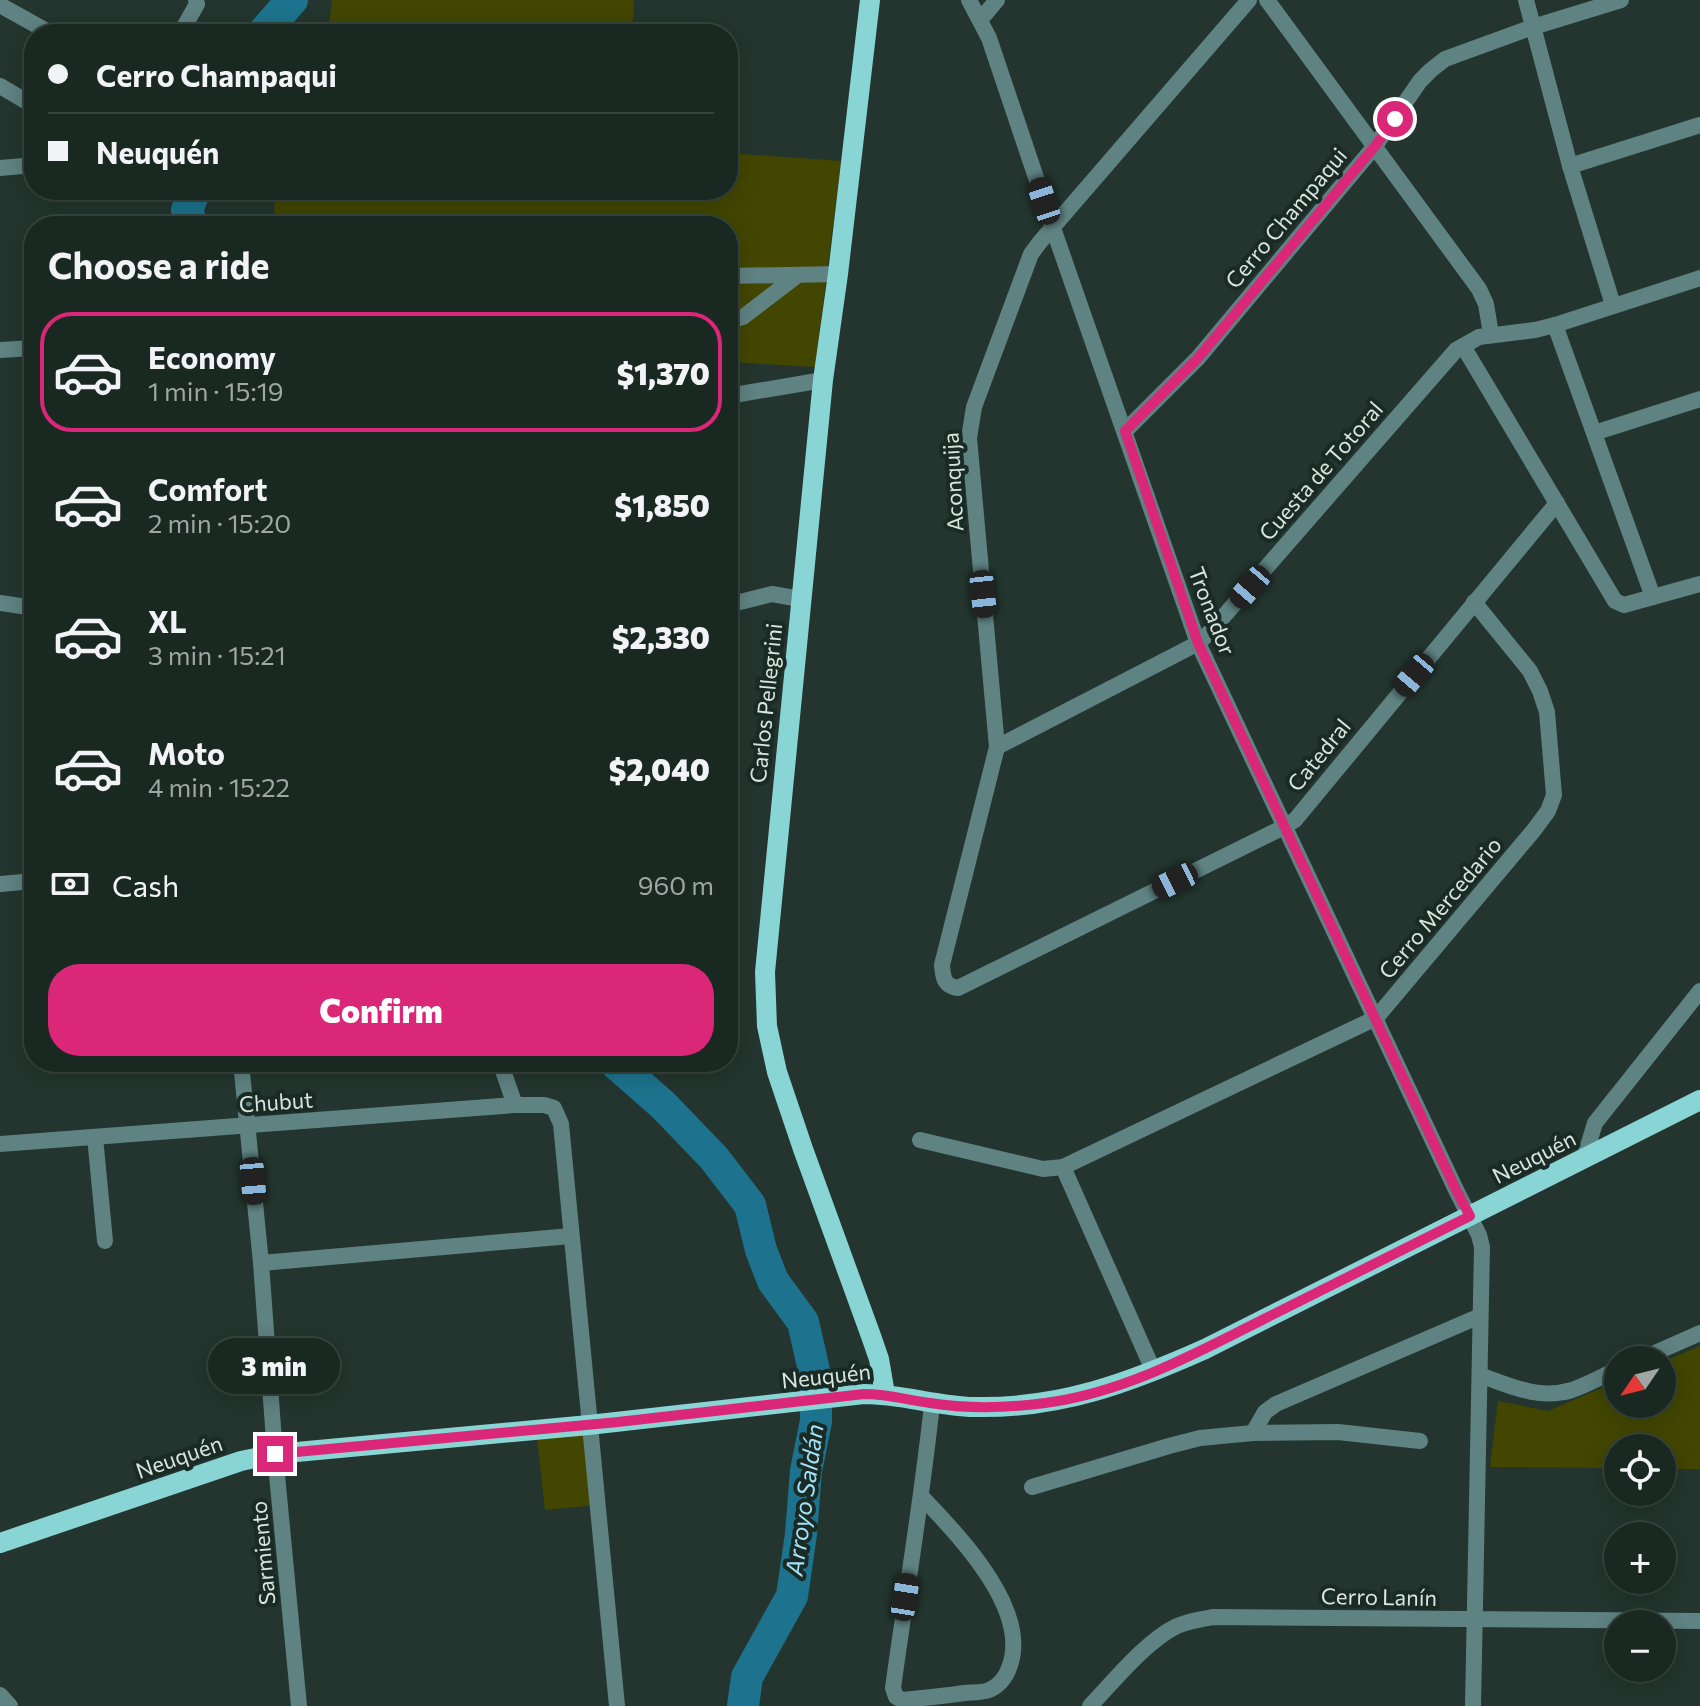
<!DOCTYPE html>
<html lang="en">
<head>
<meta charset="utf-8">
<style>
	body { margin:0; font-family:Commissioner,sans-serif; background:#23302a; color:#f1f3f6; height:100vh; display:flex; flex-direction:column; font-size:30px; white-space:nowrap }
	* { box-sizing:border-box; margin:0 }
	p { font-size:26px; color:#9fa6a5 }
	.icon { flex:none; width:44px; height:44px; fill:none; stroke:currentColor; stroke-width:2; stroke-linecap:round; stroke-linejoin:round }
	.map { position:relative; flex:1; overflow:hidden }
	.sheet { position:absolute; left:24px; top:216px; width:714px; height:856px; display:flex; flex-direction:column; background:#1a2822; border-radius:32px; box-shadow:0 4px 20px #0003,0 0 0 2px #384440 }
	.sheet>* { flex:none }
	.banner { position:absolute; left:24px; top:24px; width:714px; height:176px; border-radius:32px; box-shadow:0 4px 20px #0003,0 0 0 2px #384440; display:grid; align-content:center; height:176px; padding:0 24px; background:#1a2822 }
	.needle { width:52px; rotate:235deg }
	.tools { position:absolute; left:1604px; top:1346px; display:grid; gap:16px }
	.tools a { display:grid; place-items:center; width:72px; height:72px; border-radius:50%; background:#1a2822; box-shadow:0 4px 20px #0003,0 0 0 2px #384440; font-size:40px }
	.end { position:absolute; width:36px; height:36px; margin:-18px; border:10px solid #db2777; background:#fff; box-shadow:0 0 0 4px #fff }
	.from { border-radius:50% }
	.bubble { position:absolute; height:56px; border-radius:28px; background:#1a2822; box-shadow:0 4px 20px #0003,0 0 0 2px #384440; font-size:26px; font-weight:800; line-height:56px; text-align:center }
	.car { position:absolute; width:24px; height:48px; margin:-24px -12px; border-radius:10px; box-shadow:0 0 6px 2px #0007; background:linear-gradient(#222 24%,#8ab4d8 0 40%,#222 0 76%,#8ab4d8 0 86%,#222 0) }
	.banner b { display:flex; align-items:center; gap:28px; height:76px; font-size:30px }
	.banner b+b { border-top:2px solid #384440 }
	.banner i { width:20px; height:20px; background:#f1f3f6 }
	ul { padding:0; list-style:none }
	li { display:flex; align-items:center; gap:24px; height:120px; margin:0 16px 12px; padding:0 8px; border:4px solid transparent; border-radius:32px }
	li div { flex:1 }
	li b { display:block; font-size:30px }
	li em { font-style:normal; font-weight:800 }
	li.active { border-color:#db2777 }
	li>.icon { width:72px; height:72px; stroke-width:1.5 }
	h2 { padding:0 24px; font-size:36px; line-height:96px }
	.pay { display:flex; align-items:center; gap:20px; height:88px; padding:0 24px; font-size:30px }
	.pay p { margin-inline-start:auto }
	.action { display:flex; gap:16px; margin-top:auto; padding:16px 24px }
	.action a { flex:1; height:92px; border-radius:32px; background:#db2777; color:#fff; font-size:32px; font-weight:800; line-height:92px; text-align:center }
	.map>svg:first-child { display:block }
	.green { fill:#424601 }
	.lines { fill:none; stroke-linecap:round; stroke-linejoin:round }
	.river { stroke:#1d738d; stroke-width:32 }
	.minor { stroke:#5f8282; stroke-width:16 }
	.major { stroke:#89d4d4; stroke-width:20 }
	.route { stroke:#db2777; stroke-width:10 }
	.labels { text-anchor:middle; stroke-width:8; stroke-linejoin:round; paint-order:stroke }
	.street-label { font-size:22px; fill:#dae5e0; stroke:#192b24 }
	.water-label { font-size:24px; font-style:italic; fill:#a3e1f9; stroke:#192b24 }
</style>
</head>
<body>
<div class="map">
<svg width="1700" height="1706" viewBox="0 0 1700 1706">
	<rect width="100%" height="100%" fill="#23352e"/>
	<!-- green -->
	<g class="green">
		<polygon points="332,0 634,0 632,34 328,34"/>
		<polygon points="728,153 841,161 815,367 728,362 728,226 274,226 275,190 728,190"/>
		<polygon points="1700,1346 1700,1469 1662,1469 1662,1448 1618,1448 1618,1468 1490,1467 1498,1401 1548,1411 1618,1381 1618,1404 1662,1404 1662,1362"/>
		<polygon points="589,1425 597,1505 545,1510 536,1430"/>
	</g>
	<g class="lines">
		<!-- river -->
		<g class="river">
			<polyline points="262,34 292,0"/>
			<polyline points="192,226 187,210 195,190"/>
			<polyline points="614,1062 663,1105 714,1158 750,1205 761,1250 773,1281 803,1322 816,1379 816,1421 806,1471 801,1534 792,1596 747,1677 743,1706"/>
		</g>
		<!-- minor -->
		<g class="minor">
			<polyline points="969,0 989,38 1053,228 1198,643 1457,1192 1479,1235 1482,1247 1473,1706"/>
			<path d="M1249,0L1040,242L1031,254L974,407L969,438L997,747L942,965C943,978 944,986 958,988L1284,827L1295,820L1557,503"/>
			<polyline points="1267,0 1479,289 1486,304 1491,334"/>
			<polyline points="1526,0 1570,166 1613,305"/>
			<polyline points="0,5 52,34"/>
			<polyline points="980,20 997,0"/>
			<polyline points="180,34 197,4 196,0"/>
			<polyline points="0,86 34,106"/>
			<polyline points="1570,166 1700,125"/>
			<polyline points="0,168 34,165"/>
			<polyline points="728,276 838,274"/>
			<polyline points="728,321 743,317 798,275"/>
			<polyline points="1463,346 1615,601 1624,605 1653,597 1555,325"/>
			<polyline points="0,350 34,348"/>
			<polyline points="728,396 823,380"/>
			<polyline points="1125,431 1198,358 1375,146 1420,81 1431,70 1445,59 1533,27 1621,0"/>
			<polyline points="1594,433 1700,399"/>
			<polyline points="1653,597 1700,584"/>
			<polyline points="0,603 34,608"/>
			<polyline points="728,605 772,594 800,599"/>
			<polyline points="997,747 1181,652 1198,643 1210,632 1456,350 1479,337 1535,330 1555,325 1700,278"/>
			<polyline points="0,884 34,881"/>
			<polyline points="241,1062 261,1263 275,1454 299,1706"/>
			<polyline points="500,1062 515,1105"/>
			<polyline points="95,1137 105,1241"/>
			<polyline points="920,1140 1043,1169 1063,1167 1376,1018 1534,830 1548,811 1554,795 1547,712 1540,691 1530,671 1474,602"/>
			<polyline points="0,1144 515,1105 544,1105 554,1108 561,1124 617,1706"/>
			<polyline points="1584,1159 1595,1123 1700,991"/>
			<polyline points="1063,1167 1154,1372"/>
			<polyline points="261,1263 571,1236"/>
			<polyline points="1639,1360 1700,1333"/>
			<path d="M1480,1375C1510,1386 1539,1400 1572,1390C1587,1385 1603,1376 1618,1369"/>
			<polyline points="1253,1433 1265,1412 1276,1404 1480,1316"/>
			<polyline points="1032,1487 1169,1446 1200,1438 1253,1433 1338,1432 1420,1441"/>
			<path d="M921,1496C958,1535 1032,1610 1009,1668C1006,1677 998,1687 989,1690C982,1693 972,1692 964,1693C944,1696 924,1698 903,1700L896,1697L893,1688C906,1593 922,1499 932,1404"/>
			<polyline points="0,1695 10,1706"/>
			<path d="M1090,1706C1114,1681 1146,1641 1177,1626C1188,1621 1201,1619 1213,1617L1700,1621"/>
		</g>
		<!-- major -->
		<g class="major">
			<polyline points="870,0 838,274 823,380 765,972 767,1026 777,1072 803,1149 871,1336 879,1359 885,1394"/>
			<path d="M0,1543L241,1461L275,1454L589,1425L864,1394C901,1394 937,1406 974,1407C1059,1409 1129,1383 1205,1349L1700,1100"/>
		</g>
	</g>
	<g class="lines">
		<!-- route -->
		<path class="route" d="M275,1454L618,1422L864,1394C887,1394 908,1400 930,1403C967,1409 1007,1408 1045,1403C1123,1393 1195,1354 1264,1319C1333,1285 1401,1250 1470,1216L1457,1192L1198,643L1125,431L1198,358L1375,146L1395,119"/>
	</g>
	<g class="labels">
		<!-- street labels -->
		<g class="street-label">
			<text transform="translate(1286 218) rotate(-50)" y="8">Cerro Champaqui</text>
			<text transform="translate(1321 471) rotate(-49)" y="8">Cuesta de Totoral</text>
			<text transform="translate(953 482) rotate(-93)" y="8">Aconquija</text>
			<text transform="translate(1212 611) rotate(69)" y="8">Tronador</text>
			<text transform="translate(766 703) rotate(-84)" y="8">Carlos Pellegrini</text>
			<text transform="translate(1319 755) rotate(-51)" y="8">Catedral</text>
			<text transform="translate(1440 908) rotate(-50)" y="8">Cerro Mercedario</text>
			<text transform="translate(276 1102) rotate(-4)" y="8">Chubut</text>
			<text transform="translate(1534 1157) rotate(-27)" y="8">Neuquén</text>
			<text transform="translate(826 1376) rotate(-6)" y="8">Neuquén</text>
			<text transform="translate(179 1457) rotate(-19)" y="8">Neuquén</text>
			<text transform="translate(263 1553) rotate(-95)" y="8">Sarmiento</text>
			<text transform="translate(1379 1597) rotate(1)" y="8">Cerro Lanín</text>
		</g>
		<!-- water labels -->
		<g class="water-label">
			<text transform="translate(805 1500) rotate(-82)" y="8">Arroyo Saldán</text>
		</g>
	</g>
</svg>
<div class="tools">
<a><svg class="needle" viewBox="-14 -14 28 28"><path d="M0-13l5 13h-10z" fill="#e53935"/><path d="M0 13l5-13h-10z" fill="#9fa6a5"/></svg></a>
<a><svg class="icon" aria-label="locate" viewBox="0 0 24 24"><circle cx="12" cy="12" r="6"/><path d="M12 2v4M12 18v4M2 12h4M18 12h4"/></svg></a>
<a>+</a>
<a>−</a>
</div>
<i class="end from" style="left:1395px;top:119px"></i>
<i class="end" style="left:275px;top:1454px"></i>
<div class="bubble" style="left:208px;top:1338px;width:132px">3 min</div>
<i class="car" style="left:1044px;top:201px;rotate:342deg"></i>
<i class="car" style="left:1250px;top:587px;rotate:221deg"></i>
<i class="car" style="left:983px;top:594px;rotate:174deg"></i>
<i class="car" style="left:1414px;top:675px;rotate:220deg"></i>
<i class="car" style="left:1175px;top:881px;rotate:244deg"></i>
<i class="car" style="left:253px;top:1181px;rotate:175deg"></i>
<i class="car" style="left:905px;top:1597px;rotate:9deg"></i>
<div class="banner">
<b><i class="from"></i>Cerro Champaqui</b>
<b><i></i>Neuquén</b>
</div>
<section class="sheet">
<h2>Choose a ride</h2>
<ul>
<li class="active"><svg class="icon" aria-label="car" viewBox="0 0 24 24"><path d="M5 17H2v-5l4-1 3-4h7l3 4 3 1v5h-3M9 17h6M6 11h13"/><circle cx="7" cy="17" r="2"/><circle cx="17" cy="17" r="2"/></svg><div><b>Economy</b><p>1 min · 15:19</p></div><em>$1,370</em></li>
<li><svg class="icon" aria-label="car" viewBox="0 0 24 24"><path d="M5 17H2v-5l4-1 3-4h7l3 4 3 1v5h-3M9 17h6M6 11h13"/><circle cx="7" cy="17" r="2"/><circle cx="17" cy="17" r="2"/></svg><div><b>Comfort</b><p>2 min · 15:20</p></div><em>$1,850</em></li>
<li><svg class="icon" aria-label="car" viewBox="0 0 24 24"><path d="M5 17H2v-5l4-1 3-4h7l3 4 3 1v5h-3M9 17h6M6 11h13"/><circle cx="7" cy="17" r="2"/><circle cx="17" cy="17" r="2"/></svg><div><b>XL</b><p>3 min · 15:21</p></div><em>$2,330</em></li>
<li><svg class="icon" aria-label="car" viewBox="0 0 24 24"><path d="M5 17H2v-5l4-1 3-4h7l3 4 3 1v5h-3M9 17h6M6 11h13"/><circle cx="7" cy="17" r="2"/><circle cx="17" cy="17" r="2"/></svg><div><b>Moto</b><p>4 min · 15:22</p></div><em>$2,040</em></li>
</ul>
<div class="pay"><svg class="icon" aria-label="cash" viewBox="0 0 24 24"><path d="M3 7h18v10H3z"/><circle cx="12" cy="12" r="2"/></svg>Cash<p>960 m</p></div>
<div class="action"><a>Confirm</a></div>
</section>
</div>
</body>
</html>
